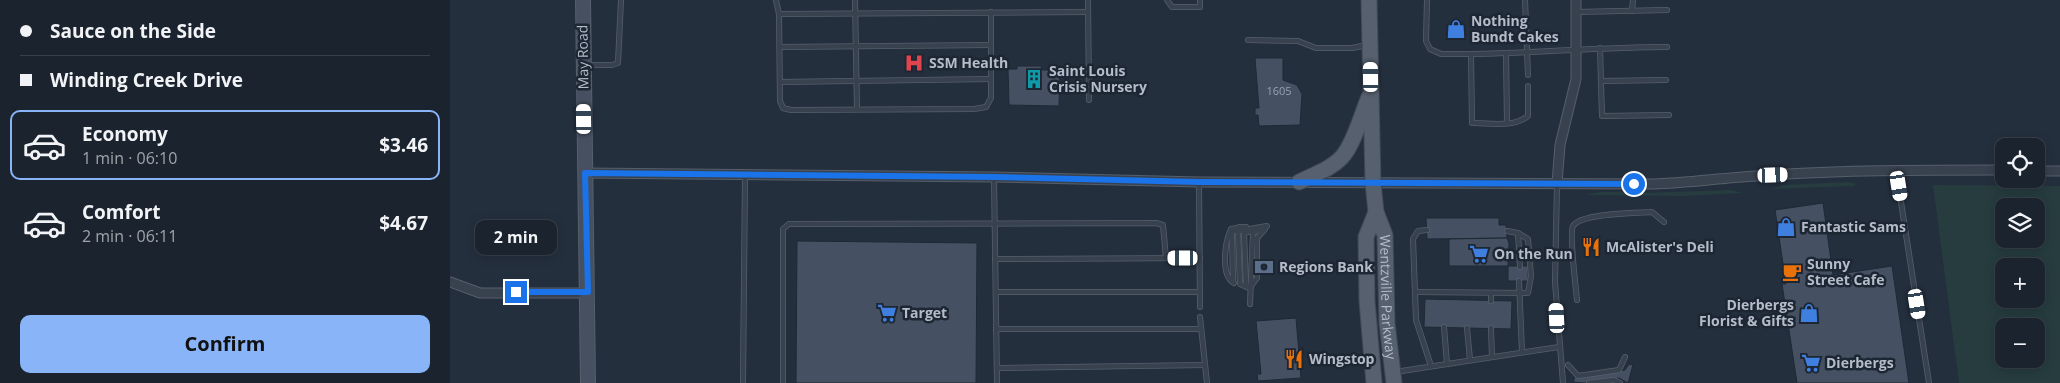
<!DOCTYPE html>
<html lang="en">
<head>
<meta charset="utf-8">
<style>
	body { margin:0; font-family:"Open Sans",sans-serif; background:#242b36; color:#f1f3f6; height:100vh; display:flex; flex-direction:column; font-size:19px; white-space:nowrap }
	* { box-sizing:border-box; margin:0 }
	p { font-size:16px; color:#a0a4aa }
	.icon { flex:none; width:28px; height:28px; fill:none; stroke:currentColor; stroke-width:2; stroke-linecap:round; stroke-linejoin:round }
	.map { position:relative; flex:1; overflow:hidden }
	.panel { display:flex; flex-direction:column; background:#1b232e; width:450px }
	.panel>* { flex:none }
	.guide { display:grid; align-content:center; height:110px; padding:0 20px; background:#1b232e }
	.controls { position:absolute; left:1545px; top:138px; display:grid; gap:10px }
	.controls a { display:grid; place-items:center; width:50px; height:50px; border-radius:10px; background:#1b232e; box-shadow:0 2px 12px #0003,0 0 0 1px #39404a; font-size:25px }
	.end { position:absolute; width:22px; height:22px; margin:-11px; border:6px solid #1a73e8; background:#fff; box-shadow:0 0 0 2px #fff }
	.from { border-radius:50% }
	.bubble { position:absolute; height:35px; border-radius:10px; background:#1b232e; box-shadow:0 2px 12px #0003,0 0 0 1px #39404a; font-size:16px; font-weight:700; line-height:35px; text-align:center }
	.car { position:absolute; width:15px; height:30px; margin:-15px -8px; border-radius:6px; box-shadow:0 0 4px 1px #0007; background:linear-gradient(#fff 24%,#345 0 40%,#fff 0 76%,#345 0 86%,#fff 0) }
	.guide b { display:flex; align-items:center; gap:18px; height:48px; font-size:19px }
	.guide b+b { border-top:1px solid #39404a }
	.guide i { width:12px; height:12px; background:#f1f3f6 }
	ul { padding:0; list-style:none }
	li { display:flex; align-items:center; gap:15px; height:70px; margin:0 10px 8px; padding:0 10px; border:2px solid transparent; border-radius:10px }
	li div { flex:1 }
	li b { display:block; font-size:19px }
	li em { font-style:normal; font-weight:700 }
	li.selected { border-color:#8ab4f8 }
	li>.icon { width:45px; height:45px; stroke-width:1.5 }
	.cta { display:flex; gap:10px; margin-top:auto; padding:10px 20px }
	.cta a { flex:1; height:58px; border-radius:10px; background:#8ab4f8; color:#111; font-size:20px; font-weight:700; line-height:58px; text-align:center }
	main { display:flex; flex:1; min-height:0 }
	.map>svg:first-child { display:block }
	.green { fill:#263c3f; fill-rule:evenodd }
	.building { fill:#455162; stroke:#1f2835 }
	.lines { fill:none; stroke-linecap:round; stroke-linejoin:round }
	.lane-casing { stroke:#565f6c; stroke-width:6 }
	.street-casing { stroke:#565f6c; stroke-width:11 }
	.secondary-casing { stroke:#565f6c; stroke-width:16 }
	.primary-casing { stroke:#414a57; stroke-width:17 }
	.lane { stroke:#38414e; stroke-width:4.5 }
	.street { stroke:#38414e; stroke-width:9 }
	.secondary { stroke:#465061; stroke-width:14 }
	.primary { stroke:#56606e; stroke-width:15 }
	.route { stroke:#1a73e8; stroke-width:6 }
	.labels { text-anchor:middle; stroke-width:5; stroke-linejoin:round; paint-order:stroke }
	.number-label { font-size:11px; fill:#98a1af }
	.poi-label { font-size:14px; font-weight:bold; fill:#b4bcc9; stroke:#1d2633; text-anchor:start }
	.street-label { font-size:14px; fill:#b4bcc9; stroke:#1d2633 }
</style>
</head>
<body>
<main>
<section class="panel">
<div class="guide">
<b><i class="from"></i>Sauce on the Side</b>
<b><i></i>Winding Creek Drive</b>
</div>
<ul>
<li class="selected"><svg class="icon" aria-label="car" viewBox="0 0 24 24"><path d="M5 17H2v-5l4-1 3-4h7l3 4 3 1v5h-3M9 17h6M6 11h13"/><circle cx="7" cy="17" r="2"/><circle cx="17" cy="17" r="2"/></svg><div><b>Economy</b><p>1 min · 06:10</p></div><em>$3.46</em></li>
<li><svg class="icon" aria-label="car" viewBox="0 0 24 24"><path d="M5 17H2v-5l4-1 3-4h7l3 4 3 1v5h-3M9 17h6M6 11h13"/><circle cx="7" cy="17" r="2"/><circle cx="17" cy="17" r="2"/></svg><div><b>Comfort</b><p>2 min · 06:11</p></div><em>$4.67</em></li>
</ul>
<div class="cta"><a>Confirm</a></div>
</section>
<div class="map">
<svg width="1610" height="383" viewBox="0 0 1610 383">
	<rect width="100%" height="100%" fill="#242f3e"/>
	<!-- green -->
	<g class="green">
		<polygon points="1399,182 1406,184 1404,186 1323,189 1333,185"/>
		<path d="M1483,185L1610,186V383H1509ZM1586,206V239H1554V206ZM1554,266H1586V299H1554ZM1554,326H1586V359H1554Z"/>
		<polygon points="1281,190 1293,193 1234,196 1135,195 1150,192 1190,192 1193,194 1193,193"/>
	</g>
	<!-- building -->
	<g class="building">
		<polygon points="805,58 833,58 833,80 847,85 852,94 850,125 809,126 808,115 805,115 805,108 809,108"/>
		<polygon points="567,66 591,66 592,70 610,70 609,106 559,105 558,69 567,69"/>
		<polygon points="1373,203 1383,275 1442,266 1459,383 1347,383 1332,284 1336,284 1325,210"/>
		<polygon points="976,218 1049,218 1049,225 1056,225 1057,238 977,239"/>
		<polygon points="1057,238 1059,243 1058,266 999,266 999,239"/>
		<polygon points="347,241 527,243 526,383 346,383"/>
		<rect x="1058" y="266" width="20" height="15"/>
		<polygon points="975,299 1062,301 1061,329 974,327"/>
		<polygon points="846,318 851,378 808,381 807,374 811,374 806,321"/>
		<polygon points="1179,364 1183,365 1178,383 1169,378 1134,383 1123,382 1125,377 1175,370"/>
	</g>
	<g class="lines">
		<!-- lane casing -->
		<g class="lane-casing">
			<g id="lane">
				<polyline points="326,0 329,14 330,101 333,108 341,110 524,109 536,107 541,98 541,12"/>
				<polyline points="405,0 407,109"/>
				<polyline points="638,0 639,100"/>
				<polyline points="717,0 722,7 750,7 750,0"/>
				<path d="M977,0L976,41L980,49L991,54C1067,55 1141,47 1217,47"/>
				<polyline points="1075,0 1078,75"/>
				<polyline points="1182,11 1183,0"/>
				<polyline points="1126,12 1217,10"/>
				<polyline points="329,14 638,12"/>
				<polyline points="798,40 848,41 866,48 902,48 917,45"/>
				<polyline points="330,47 541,45"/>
				<polyline points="1150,48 1152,116 1219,115"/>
				<polyline points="1056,53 1057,123"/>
				<path d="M1021,54L1022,123C1039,123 1064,128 1078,116V86"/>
				<polyline points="135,65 162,65 168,63 171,0"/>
				<polyline points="1151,81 1216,80"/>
				<polyline points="330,82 541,79"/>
				<polyline points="1446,170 1479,383"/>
				<polyline points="544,177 547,383"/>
				<polyline points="749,182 750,307"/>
				<polyline points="1107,184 1105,282 1113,383"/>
				<polyline points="977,230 968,231 963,239 966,320 981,366"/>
				<polyline points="1068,233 1070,267"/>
				<polyline points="545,259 750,258"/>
				<polyline points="1069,281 1072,352"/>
				<polyline points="783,282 782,233 789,227 796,227"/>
				<path d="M784,283C770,275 775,242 781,229L787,228"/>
				<polyline points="801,286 807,278 807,238 815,229"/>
				<polyline points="798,287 796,285 794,233 802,231"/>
				<polyline points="799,288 790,284 788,231 817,226"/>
				<polyline points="546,292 750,292"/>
				<polyline points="965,292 1078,293 1081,276 1078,239 1068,233 1057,231"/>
				<polyline points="1041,293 1041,301"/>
				<path d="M1127,300C1126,289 1119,233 1123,226C1130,213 1187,213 1202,212L1214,222"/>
				<polyline points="800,304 803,233 814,227"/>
				<polyline points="750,317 757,383"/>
				<polyline points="994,327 997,364"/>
				<polyline points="1017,328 1020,360"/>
				<polyline points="1041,328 1042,357"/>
				<polyline points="546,329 751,329"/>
				<polyline points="1118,365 1128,376 1169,370 1175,357"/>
				<polyline points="547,368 755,365"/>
				<polyline points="945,372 1109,347"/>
				<polyline points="293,383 295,175"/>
				<polyline points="333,383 333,229 339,224 706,223 713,225 716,258"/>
				<polyline points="1139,383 1164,380 1170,383"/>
			</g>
		</g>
		<!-- street casing -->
		<g class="street-casing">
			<g id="street">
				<polyline points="1586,171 1610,171"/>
				<path d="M135,173L544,177L749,182L1203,184C1237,183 1271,178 1306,176C1388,170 1471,170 1554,170"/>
				<polyline points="1107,183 1110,145 1126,79 1126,0"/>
				<polyline points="0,282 30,293 138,293"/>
			</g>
		</g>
		<!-- secondary casing -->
		<g class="secondary-casing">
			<polyline id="secondary" points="133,0 138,383"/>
		</g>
		<!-- primary casing -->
		<g class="primary-casing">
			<g id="primary">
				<path id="s1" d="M919,0L923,183L926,212L935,235L937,323L944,383"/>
				<path d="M849,182C863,175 881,169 892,157C904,144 912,113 919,97"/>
				<polyline points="924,383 917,301 916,237 926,212"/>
			</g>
		</g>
		<!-- lane -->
		<use href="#lane" class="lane"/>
		<!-- street -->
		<use href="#street" class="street"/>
		<!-- secondary -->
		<use href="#secondary" class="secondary"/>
		<!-- primary -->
		<use href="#primary" class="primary"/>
	</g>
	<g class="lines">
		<!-- route -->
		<polyline class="route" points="66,292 138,292 135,173 544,177 749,182 1184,184"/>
	</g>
	<!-- icons -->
	<defs>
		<g id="shop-bare" transform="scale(1.5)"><path d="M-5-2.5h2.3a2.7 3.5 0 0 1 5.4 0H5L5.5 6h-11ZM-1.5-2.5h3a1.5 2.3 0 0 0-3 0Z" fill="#3f7fe0" stroke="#1d2633" stroke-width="2.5" paint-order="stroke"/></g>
		<g id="hospital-bare" transform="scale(1.5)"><path d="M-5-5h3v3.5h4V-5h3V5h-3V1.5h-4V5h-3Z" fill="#e0444e" stroke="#1d2633" stroke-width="2.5" paint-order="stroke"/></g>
		<g id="building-bare" transform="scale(1.5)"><path d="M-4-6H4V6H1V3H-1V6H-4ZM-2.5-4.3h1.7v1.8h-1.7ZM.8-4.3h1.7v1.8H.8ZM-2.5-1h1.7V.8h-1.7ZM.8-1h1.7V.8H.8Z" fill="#0f9aa8" stroke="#1d2633" stroke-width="2.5" paint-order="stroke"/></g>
		<g id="restaurant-bare" transform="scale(1.5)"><path d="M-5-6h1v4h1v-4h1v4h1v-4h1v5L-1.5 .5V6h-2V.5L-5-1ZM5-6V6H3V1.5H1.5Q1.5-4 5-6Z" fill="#e8710a" stroke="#1d2633" stroke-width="2.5" paint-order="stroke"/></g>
		<g id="supermarket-bare" transform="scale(1.5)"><path d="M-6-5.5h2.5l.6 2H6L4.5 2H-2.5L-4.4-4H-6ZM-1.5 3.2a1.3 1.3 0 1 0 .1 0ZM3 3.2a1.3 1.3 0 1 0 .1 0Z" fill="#3f7fe0" stroke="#1d2633" stroke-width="2.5" paint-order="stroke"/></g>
		<g id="bank-bare" transform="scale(1.5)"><path d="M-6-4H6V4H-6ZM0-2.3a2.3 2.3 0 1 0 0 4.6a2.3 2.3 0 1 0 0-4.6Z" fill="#5c6f8a" stroke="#1d2633" stroke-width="2.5" paint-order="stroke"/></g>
		<g id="cafe-bare" transform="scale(1.5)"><path d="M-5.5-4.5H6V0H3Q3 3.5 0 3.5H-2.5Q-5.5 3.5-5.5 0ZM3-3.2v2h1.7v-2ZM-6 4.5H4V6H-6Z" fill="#e8710a" stroke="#1d2633" stroke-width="2.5" paint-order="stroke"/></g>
	</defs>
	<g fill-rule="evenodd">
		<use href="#shop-bare" x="1006" y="29"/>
		<use href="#hospital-bare" x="464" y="63"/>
		<use href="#building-bare" x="584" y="79"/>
		<use href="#shop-bare" x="1336" y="227"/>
		<use href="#restaurant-bare" x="1141" y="247"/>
		<use href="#supermarket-bare" x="1029" y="254"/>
		<use href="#bank-bare" x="814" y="267"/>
		<use href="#cafe-bare" x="1342" y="272"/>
		<use href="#supermarket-bare" x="437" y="313"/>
		<use href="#shop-bare" x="1359" y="313"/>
		<use href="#restaurant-bare" x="844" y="359"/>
		<use href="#supermarket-bare" x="1361" y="363"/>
	</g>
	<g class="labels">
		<!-- number labels -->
		<g class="number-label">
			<text x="829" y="95">1605</text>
		</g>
		<!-- poi labels -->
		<g class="poi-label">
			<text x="1021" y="26">Nothing<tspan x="1021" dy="16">Bundt Cakes</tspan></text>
			<text x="479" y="68">SSM Health</text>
			<text x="599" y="76">Saint Louis<tspan x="599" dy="16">Crisis Nursery</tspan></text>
			<text x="1351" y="232">Fantastic Sams</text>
			<text x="1156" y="252">McAlister's Deli</text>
			<text x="1044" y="259">On the Run</text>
			<text x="1357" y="269">Sunny<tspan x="1357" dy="16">Street Cafe</tspan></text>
			<text x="829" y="272">Regions Bank</text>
			<text x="1344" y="310" text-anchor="end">Dierbergs<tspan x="1344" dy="16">Florist &amp; Gifts</tspan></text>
			<text x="452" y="318">Target</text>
			<text x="859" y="364">Wingstop</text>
			<text x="1376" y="368">Dierbergs</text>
		</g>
		<!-- street labels -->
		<g class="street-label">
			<text transform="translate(133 57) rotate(-91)" y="5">May Road</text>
			<text dy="5" stroke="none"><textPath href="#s1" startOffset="299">Wentzville Parkway</textPath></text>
		</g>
	</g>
</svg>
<div class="controls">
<a><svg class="icon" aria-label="locate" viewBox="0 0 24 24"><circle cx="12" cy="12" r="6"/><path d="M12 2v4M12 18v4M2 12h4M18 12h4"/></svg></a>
<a><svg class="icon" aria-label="layers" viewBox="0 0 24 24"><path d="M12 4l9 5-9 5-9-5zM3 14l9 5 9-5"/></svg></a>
<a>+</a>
<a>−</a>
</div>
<i class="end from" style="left:1184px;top:184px"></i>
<i class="end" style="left:66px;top:292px"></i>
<div class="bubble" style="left:25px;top:220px;width:82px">2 min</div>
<i class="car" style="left:921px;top:77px;rotate:359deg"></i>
<i class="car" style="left:134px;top:119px;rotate:359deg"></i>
<i class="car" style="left:1323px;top:175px;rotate:88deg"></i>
<i class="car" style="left:1449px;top:186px;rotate:171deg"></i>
<i class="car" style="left:733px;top:258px;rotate:270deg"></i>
<i class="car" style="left:1467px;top:304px;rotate:171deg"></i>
<i class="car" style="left:1107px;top:318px;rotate:357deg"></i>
</div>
</main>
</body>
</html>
